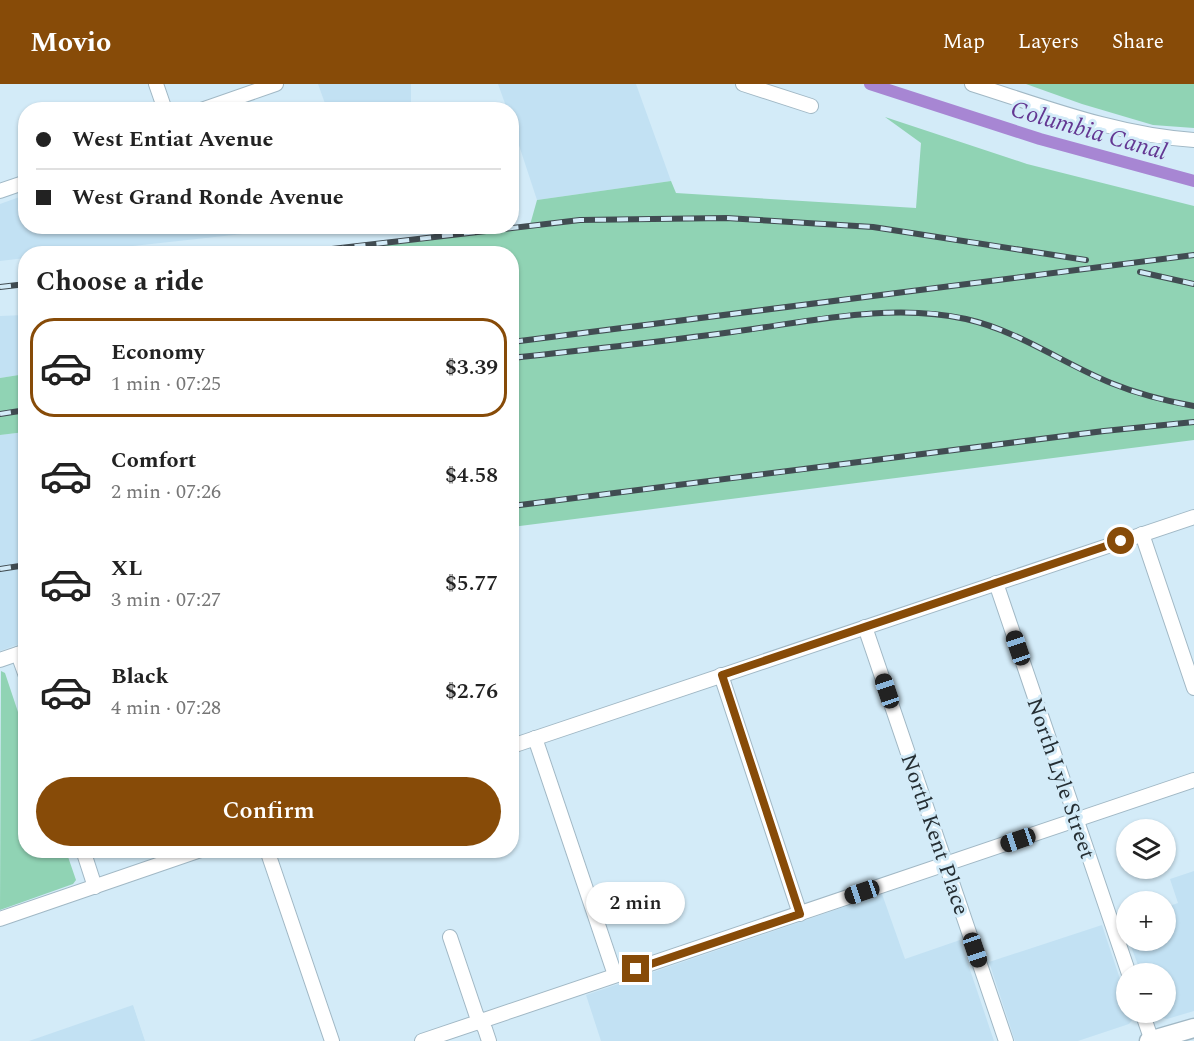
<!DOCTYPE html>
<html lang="en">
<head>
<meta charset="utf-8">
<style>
	body { margin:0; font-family:Spectral,serif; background:#f6f6f6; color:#222; height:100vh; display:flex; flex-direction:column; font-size:22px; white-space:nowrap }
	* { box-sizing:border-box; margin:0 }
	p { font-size:20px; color:#767676 }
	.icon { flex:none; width:33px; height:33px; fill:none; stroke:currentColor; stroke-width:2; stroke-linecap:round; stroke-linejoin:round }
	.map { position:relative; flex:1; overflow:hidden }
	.side { position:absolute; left:18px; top:162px; width:501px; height:612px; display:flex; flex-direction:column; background:#fff; border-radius:24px; box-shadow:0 2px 4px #0004 }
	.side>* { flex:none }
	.hud { position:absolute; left:18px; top:18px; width:501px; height:132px; border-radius:24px; box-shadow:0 2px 4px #0004; display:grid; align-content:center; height:132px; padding:0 18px; background:#fff }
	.fabs { position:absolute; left:1116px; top:735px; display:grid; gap:12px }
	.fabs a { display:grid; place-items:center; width:60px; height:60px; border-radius:50%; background:#fff; box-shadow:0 2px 4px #0004; font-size:30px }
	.end { position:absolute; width:27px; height:27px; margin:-14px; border:8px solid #874b08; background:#fff; box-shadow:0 0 0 3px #fff }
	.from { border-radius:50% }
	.bubble { position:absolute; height:42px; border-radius:21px; background:#fff; box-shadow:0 2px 4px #0004; font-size:20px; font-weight:600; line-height:42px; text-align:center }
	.car { position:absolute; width:18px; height:36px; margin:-18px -9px; border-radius:8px; box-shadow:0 0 4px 2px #0007; background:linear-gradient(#222 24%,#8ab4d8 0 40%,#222 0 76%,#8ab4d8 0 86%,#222 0) }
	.hud b { display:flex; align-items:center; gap:21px; height:57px; font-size:22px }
	.hud b+b { border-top:2px solid #e0e0e0 }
	.hud i { width:15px; height:15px; background:#222 }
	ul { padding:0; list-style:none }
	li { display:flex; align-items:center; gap:18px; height:99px; margin:0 12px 9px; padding:0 6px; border:3px solid transparent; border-radius:24px }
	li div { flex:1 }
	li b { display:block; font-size:22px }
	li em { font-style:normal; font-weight:600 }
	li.selected { border-color:#874b08 }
	li>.icon { width:54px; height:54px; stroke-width:1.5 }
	h2 { padding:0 18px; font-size:27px; line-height:72px }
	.button { display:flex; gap:12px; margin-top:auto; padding:12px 18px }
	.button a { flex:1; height:69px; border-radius:36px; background:#874b08; color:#fff; font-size:24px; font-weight:600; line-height:69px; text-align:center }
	header { display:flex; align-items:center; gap:36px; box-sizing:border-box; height:84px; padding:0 30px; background:#874b08; color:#fff }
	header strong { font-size:28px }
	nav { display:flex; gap:33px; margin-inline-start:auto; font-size:21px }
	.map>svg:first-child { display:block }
	.built { fill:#c2e1f3 }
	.green { fill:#90d3b4 }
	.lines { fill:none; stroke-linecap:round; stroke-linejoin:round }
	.canal { stroke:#a786d3; stroke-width:12 }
	.minor-casing { stroke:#a1b8c5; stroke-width:16 }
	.major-casing { stroke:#a1b8c5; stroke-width:21 }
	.minor { stroke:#fff; stroke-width:14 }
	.major { stroke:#fff; stroke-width:18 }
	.rail-casing { stroke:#414c52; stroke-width:6 }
	.rail { stroke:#d3ebf8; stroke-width:4; stroke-dasharray:11; stroke-linecap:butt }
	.route { stroke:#874b08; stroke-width:8 }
	.labels { text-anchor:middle; stroke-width:6; stroke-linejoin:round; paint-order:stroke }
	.street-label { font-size:22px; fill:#252e33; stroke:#d3ebf8 }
	.water-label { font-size:24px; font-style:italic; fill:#633792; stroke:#d3ebf8 }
</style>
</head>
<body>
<header>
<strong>Movio</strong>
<nav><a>Map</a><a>Layers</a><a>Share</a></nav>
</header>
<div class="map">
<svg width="1194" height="957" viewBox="0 0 1194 957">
	<rect width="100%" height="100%" fill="#d3ebf8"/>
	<!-- built -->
	<g class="built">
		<polygon points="318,0 411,0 411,25 327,25"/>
		<polygon points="498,0 636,0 671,97 537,116 512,40 512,26 507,25"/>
		<polygon points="25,111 26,142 307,143 69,169 26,170 25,174 0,177 0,120"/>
		<polygon points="25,231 25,290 0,294 0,232"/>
		<polygon points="25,348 25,558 0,567 0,351"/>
		<polygon points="1194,787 1194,927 1167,935 1155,932 1154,929 1166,928 1166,890 1141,889 1129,857 1166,856 1166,823 1178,819 1170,795"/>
		<polygon points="882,810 905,875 960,856 994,957 601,957 586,911"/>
		<polygon points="1102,841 1126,913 1126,928 1132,929 1134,934 1129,940 1078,957 1015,957 989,878"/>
		<polygon points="133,921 145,957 29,957"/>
	</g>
	<!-- green -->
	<g class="green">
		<polygon points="1026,0 1194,0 1194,44 1153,41 1082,20"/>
		<polygon points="885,33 1027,80 1194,122 1194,356 512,443 512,170 310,169 530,141 537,116 671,97 676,109 916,124 921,59"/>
		<polygon points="25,290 25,348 0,351 0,294"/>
		<polygon points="1,587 5,589 25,649 26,766 66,767 76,796 73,800 0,826"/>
	</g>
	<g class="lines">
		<!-- canal -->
		<polyline class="canal" points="870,0 1040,55 1194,97"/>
		<!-- minor casing -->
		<g class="minor-casing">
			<g id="minor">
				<polyline points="156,0 165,26"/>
				<polyline points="743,0 811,22"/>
				<path d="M972,0C1045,23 1117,51 1194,56"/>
				<polyline points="201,26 276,0"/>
				<polyline points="0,107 26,98"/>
				<polyline points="1142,450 1194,604"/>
				<polyline points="996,499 1129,890"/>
				<polyline points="865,543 1006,957"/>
				<polyline points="18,570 26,592"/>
				<polyline points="0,576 26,567"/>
				<polyline points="721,591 800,830"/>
				<polyline points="535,654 615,891"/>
				<polyline points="512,662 1194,433"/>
				<polyline points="83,766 95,803"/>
				<polyline points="267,766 332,957"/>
				<polyline points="0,835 201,766"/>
				<polyline points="450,853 476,930 485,945 489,957"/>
				<polyline points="1142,928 1152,957"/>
				<polyline points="422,957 1194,696"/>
			</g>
		</g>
		<!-- major casing -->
		<g class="major-casing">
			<polyline id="major" points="1149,957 1194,944"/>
		</g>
		<!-- minor -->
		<use href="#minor" class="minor"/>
		<!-- major -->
		<use href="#major" class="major"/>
		<!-- rail casing -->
		<g class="rail-casing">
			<g id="rail">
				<polyline points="289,170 580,136 726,134 873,143 1086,176"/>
				<polyline points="1140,188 1194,200"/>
				<polyline points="0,203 26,200"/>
				<polyline points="512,258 1194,171"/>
				<path d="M512,274C585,266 659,258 732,248C807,238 891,218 966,235C1019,247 1062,279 1111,299C1138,310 1166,317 1194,322"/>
				<polyline points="0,330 26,326"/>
				<polyline points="512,422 1104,347 1194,338"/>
				<polyline points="0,485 26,481"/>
			</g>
		</g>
		<!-- rail -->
		<use href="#rail" class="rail"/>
	</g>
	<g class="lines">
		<!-- route -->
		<polyline class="route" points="636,885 800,830 722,591 1121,457"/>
	</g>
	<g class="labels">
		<!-- street labels -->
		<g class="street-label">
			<text transform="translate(1062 694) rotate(71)" y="8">North Lyle Street</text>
			<text transform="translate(936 750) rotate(71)" y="8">North Kent Place</text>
		</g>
		<!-- water labels -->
		<g class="water-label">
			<text transform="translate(1089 46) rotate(16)" y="8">Columbia Canal</text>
		</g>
	</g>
</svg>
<div class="fabs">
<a><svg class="icon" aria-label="layers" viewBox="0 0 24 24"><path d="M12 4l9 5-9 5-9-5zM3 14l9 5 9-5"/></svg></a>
<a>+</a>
<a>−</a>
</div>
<i class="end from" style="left:1121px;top:457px"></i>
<i class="end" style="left:636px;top:885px"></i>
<div class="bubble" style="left:586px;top:798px;width:99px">2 min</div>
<i class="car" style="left:1018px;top:564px;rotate:341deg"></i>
<i class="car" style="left:887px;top:607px;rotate:341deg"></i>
<i class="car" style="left:1018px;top:756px;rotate:251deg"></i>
<i class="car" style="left:862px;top:808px;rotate:251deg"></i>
<i class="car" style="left:975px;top:866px;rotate:161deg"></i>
<div class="hud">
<b><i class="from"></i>West Entiat Avenue</b>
<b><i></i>West Grand Ronde Avenue</b>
</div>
<section class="side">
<h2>Choose a ride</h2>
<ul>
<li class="selected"><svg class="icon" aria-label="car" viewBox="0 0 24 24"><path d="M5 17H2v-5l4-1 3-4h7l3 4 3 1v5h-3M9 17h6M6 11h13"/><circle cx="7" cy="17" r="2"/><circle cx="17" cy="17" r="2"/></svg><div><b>Economy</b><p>1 min · 07:25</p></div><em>$3.39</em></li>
<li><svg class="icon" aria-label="car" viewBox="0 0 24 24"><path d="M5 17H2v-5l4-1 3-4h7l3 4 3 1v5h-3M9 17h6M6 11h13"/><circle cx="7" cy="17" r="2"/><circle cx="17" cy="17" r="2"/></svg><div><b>Comfort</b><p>2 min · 07:26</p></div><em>$4.58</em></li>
<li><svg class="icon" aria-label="car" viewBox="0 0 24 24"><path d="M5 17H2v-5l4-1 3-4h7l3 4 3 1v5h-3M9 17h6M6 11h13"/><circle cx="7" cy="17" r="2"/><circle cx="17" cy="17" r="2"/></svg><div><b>XL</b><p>3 min · 07:27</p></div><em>$5.77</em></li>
<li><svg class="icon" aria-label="car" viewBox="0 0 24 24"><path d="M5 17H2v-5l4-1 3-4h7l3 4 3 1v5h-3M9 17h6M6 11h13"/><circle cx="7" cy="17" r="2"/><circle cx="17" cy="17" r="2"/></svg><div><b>Black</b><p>4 min · 07:28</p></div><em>$2.76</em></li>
</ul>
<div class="button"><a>Confirm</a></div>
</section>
</div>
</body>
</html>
